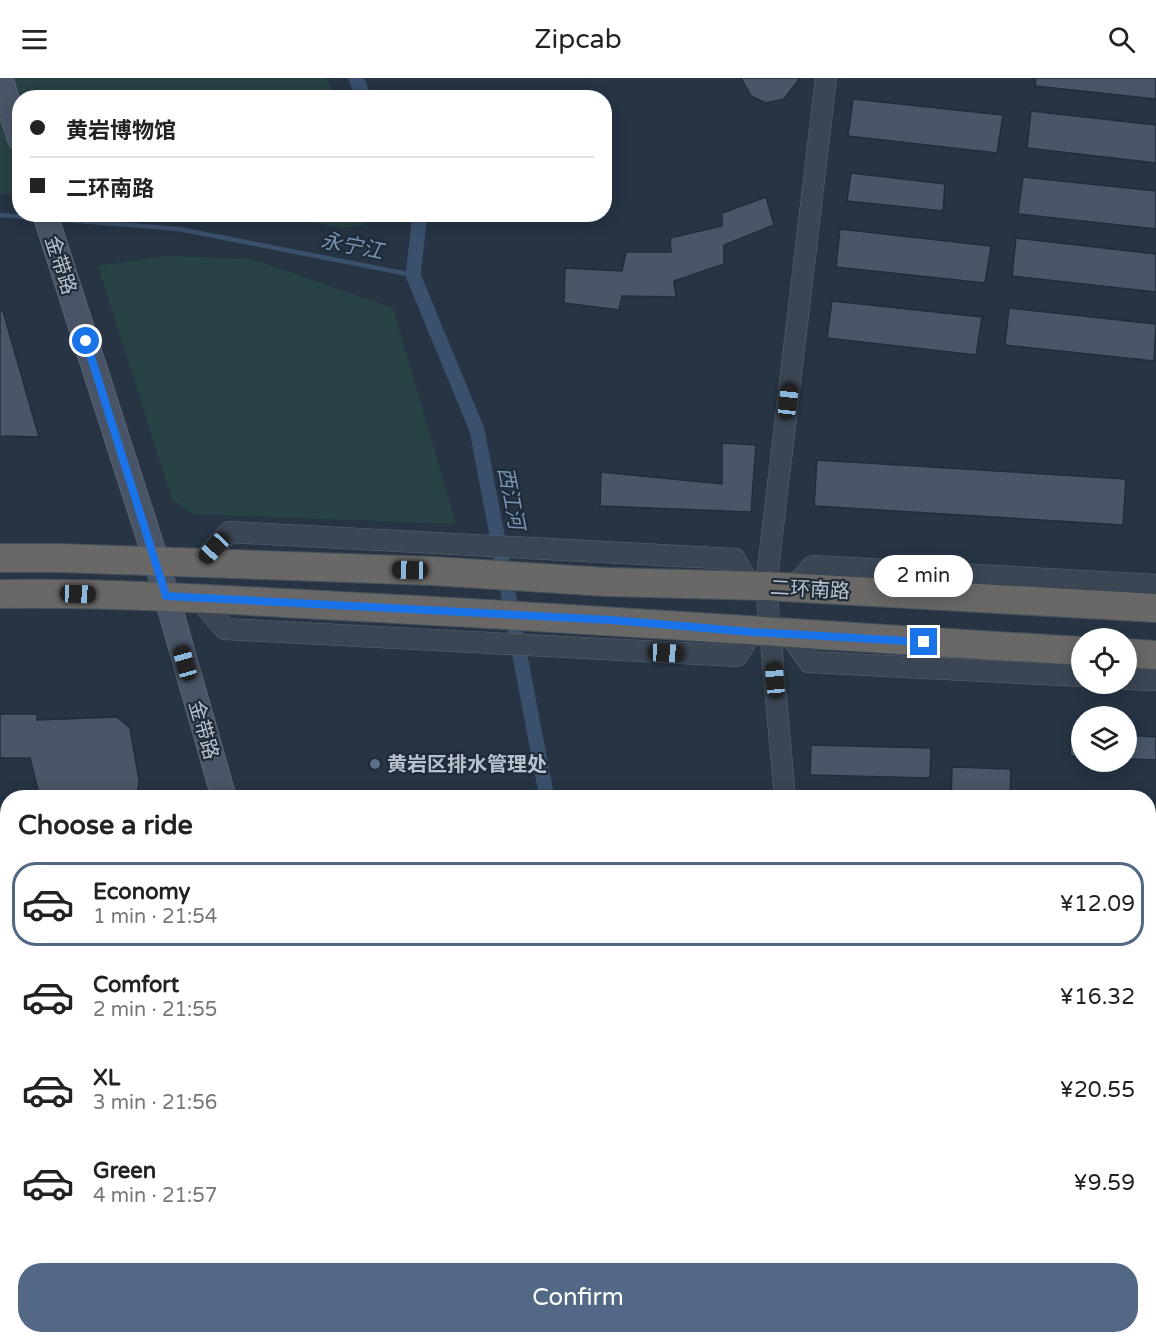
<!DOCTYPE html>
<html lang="en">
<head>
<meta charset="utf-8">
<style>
	body { margin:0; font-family:"Varela Round","Noto Sans SC",sans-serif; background:#f6f6f6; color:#222; height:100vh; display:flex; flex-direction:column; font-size:22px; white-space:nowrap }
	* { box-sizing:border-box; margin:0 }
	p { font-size:20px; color:#767676 }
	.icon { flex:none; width:33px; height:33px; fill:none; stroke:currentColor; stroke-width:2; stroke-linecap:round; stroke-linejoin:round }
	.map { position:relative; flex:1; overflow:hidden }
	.side { position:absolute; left:0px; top:712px; width:1156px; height:554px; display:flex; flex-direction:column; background:#fff; border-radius:24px 24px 0 0; box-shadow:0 3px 15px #0003 }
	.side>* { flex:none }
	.top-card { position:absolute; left:12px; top:12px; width:600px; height:132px; border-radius:24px; box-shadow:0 3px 15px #0003; display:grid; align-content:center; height:132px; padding:0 18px; background:#fff }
	.fabs { position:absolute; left:1071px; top:550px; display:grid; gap:12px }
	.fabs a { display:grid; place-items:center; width:66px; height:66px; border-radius:50%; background:#fff; box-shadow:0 3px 15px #0003; font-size:30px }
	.end { position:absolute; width:27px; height:27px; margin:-14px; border:8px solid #1a73e8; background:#fff; box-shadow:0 0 0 3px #fff }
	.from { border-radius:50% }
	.bubble { position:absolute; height:42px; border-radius:21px; background:#fff; box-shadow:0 3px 15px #0003; font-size:20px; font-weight:600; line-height:42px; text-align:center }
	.car { position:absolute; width:18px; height:36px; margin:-18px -9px; border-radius:8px; box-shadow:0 0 4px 2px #0007; background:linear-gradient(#222 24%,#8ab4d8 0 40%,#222 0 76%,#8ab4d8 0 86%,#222 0) }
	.top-card b { display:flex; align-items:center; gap:21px; height:57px; font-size:22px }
	.top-card b+b { border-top:2px solid #e0e0e0 }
	.top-card i { width:15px; height:15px; background:#222 }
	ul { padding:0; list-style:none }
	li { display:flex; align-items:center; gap:18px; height:84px; margin:0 12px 9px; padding:0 6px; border:3px solid transparent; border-radius:24px }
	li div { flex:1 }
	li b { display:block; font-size:22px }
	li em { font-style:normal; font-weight:600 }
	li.current { border-color:#536884 }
	li>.icon { width:54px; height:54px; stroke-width:1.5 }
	h2 { padding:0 18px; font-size:27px; line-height:72px }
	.primary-button { display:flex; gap:12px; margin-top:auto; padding:12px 18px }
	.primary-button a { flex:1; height:69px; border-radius:24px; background:#536884; color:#fff; font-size:24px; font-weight:600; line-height:69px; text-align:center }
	header { display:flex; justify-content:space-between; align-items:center; height:78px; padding:0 18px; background:#fff; font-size:27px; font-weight:600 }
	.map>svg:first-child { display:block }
	.green { fill:#284345 }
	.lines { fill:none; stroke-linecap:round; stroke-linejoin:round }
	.stream { stroke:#3a506c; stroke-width:4.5 }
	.canal { stroke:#3a506c; stroke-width:15 }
	.building { fill:#485668; stroke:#212d3b; stroke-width:1.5 }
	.minor-casing { stroke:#596471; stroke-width:18 }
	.tertiary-casing { stroke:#596471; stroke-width:22 }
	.secondary-casing { stroke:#596471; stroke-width:26 }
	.trunk-casing { stroke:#45515e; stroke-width:30 }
	.minor { stroke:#3b4654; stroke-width:16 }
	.tertiary { stroke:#3b4654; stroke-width:21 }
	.secondary { stroke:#495567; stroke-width:24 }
	.trunk { stroke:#6a6866; stroke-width:28 }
	.route { stroke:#1a73e8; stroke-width:8 }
	.service-dot { fill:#5c6f8a; stroke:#1f2b39; stroke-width:2 }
	.labels { text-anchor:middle; stroke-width:4.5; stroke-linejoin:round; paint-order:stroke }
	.street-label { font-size:20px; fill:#b8c1cd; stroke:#1f2b39 }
	.poi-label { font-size:20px; font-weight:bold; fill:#b8c1cd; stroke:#1f2b39; text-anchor:start }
	.water-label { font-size:21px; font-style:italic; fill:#7893b1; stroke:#1f2b39 }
</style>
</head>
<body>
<header><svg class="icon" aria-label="menu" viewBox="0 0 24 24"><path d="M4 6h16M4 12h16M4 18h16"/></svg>Zipcab<svg class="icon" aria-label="search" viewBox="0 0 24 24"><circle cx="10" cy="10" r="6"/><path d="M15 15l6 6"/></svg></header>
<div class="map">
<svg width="1156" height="1265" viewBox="0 0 1156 1265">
	<rect width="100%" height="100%" fill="#263444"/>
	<!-- green -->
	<g class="green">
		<polygon points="0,0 326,0 335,19 20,20 19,117 0,116"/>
		<polygon points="275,137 366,137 365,147 342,150"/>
		<polygon points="165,178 252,181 393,230 456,446 193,436 172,421 98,188"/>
	</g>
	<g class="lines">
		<!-- stream -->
		<g class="stream">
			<polyline points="0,137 39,140"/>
			<polyline points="54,141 179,151 413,197"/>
		</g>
		<!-- canal -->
		<g class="canal">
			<polyline points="356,0 364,20"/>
			<polyline points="415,136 419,145 413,197 477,352 547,720"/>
			<polyline points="618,1258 621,1265"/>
		</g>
	</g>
	<!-- building -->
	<g class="building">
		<polygon points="741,0 800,0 784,21 766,25 751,18"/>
		<polygon points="1036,0 1156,0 1156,21 1035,8"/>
		<polygon points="853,21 1003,37 997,75 848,58"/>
		<polygon points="1031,33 1156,47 1156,85 1027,70"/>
		<polygon points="851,95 945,106 943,133 847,123"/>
		<polygon points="1023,99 1156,113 1156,151 1018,136"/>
		<polygon points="766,119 774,147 724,167 724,186 674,203 676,219 622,218 619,232 564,225 565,190 622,193 626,174 671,174 670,160 722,148 722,135"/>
		<polygon points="840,151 991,168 985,205 836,189"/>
		<polygon points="1016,160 1156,176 1156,214 1012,198"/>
		<polygon points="832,223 982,239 976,277 827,260"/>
		<polygon points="1009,230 1156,246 1154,283 1005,267"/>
		<polygon points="0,233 3,233 39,359 0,358"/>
		<polygon points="722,365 756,367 751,434 600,428 601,394 722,406"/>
		<polygon points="817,382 1126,401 1123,447 814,428"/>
		<polygon points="0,636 37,636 37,642 117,639 130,650 139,702 137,720 40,720 30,680 0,680"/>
		<polygon points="1071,655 1082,655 1082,679 1070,678"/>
		<polygon points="1126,657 1156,659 1156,682 1126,681"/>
		<polygon points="811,667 931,670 930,700 810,697"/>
		<polygon points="952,689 1011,691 1010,720 951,720"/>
	</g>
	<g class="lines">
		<!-- minor casing -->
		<g class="minor-casing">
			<polyline id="minor" points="0,1120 8,1120"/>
		</g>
		<!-- tertiary casing -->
		<g class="tertiary-casing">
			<g id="tertiary">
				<polyline points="199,487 229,454 735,481 750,508"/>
				<polyline points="793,510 813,488 1156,507"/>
				<polyline points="199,521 225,551 737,578 752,554"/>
				<polyline points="789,556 809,584 1082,598"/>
				<polyline points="1126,601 1156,602"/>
				<polyline points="785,720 766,508 826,0"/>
				<polyline points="1149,819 1156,819"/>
				<polyline points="1059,1265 1059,1258"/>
			</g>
		</g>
		<!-- secondary casing -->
		<g class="secondary-casing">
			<g id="secondary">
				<polyline points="0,0 20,61"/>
				<polyline points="45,136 157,485 224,720"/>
				<polyline points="324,1258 325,1265"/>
			</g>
		</g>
		<!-- trunk casing -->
		<g class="trunk-casing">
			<g id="trunk">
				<polyline points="0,480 59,480 433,493 607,504 766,508 1156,530"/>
				<path d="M0,516C120,514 239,523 359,529C600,541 840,559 1082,573"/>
				<polyline points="1126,575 1156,577"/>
			</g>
		</g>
		<!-- minor -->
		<use href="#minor" class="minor"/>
		<!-- tertiary -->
		<use href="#tertiary" class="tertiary"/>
		<!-- secondary -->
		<use href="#secondary" class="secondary"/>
		<!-- trunk -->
		<use href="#trunk" class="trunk"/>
	</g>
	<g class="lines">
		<!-- route -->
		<polyline class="route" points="86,263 166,518 611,542 752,554 924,564"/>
	</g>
	<!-- markers -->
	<circle class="service-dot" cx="375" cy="686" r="6"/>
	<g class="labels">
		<!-- street labels -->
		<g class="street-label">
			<text transform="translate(61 187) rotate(72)" y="7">金带路</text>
			<text transform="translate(810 511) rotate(3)" y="7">二环南路</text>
			<text transform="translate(204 652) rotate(74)" y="7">金带路</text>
		</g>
		<!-- poi labels -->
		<g class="poi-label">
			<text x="387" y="693">黄岩区排水管理处</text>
		</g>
		<!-- water labels -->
		<g class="water-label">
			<text transform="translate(352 168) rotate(11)" y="7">永宁江</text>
			<text transform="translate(511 420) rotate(79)" y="7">西江河</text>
		</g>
	</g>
</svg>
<div class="fabs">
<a><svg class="icon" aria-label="locate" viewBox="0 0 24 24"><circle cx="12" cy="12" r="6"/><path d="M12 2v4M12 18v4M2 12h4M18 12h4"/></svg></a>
<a><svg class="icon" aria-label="layers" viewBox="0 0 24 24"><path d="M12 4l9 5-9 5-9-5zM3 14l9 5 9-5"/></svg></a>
</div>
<i class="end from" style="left:86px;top:263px"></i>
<i class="end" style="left:924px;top:564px"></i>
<div class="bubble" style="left:874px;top:477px;width:99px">2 min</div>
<i class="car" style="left:788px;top:323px;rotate:7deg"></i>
<i class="car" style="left:214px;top:470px;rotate:223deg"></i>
<i class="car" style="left:410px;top:492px;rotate:271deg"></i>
<i class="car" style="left:78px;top:516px;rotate:92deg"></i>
<i class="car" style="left:666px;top:575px;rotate:93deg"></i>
<i class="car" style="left:185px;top:585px;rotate:344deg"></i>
<i class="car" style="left:775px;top:602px;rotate:355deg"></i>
<div class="top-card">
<b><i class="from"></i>黄岩博物馆</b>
<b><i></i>二环南路</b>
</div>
<section class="side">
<h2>Choose a ride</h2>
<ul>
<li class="current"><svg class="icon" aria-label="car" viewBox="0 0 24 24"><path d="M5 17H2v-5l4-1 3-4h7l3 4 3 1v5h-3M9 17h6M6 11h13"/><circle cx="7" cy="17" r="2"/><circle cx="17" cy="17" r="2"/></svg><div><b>Economy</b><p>1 min · 21:54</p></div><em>¥12.09</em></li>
<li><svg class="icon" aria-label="car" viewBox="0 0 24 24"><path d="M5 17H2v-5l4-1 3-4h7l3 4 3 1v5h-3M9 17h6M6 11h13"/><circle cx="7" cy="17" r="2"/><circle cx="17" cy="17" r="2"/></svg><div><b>Comfort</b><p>2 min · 21:55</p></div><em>¥16.32</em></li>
<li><svg class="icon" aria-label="car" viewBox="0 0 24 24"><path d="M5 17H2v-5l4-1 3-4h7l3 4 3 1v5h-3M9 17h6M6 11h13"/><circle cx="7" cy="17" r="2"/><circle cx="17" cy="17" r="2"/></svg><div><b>XL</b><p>3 min · 21:56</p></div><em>¥20.55</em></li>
<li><svg class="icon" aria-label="car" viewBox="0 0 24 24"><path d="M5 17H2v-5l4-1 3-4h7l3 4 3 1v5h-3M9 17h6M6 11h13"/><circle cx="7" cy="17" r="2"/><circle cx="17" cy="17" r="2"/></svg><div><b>Green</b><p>4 min · 21:57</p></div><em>¥9.59</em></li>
</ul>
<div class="primary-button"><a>Confirm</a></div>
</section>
</div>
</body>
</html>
